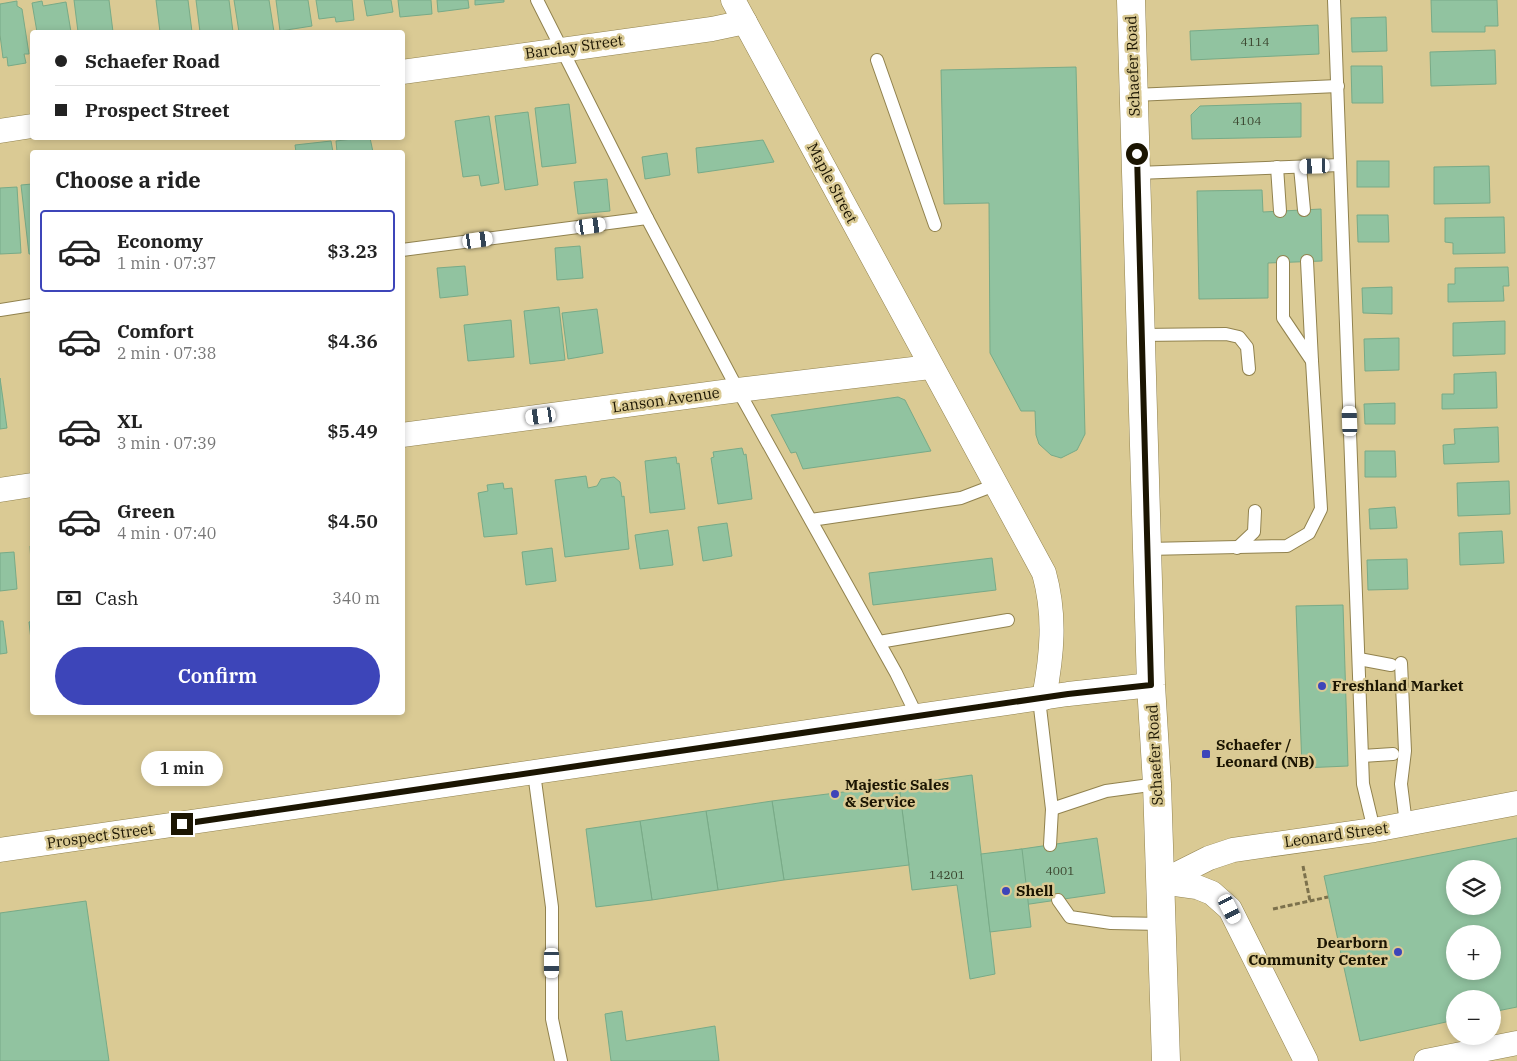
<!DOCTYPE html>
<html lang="en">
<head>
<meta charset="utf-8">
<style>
	body { margin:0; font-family:"IBM Plex Serif",serif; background:#f2f2f2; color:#222; height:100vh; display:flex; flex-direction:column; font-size:19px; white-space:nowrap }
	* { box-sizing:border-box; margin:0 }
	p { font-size:16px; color:#767676 }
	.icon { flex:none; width:28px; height:28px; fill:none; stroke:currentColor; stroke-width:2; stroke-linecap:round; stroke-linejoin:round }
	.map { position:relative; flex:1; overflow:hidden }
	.details { position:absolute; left:30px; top:150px; width:375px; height:565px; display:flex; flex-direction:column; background:#fff; border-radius:5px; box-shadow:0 2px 8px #0003 }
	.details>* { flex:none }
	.guide { position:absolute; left:30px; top:30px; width:375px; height:110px; border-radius:5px; box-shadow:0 2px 8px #0003; display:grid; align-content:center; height:110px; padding:0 25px; background:#fff }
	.tools { position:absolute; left:1446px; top:860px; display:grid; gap:10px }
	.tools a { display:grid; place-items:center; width:55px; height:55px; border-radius:50%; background:#fff; box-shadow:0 2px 8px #0003; font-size:25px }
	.end { position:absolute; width:22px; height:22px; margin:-11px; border:6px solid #1b1502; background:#fff; box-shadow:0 0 0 2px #fff }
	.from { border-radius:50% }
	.bubble { position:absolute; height:35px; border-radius:18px; background:#fff; box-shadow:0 2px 8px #0003; font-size:16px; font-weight:600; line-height:35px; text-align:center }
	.car { position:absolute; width:15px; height:30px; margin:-15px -8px; border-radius:6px; box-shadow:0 0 4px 1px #0007; background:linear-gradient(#fff 24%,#345 0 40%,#fff 0 76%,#345 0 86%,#fff 0) }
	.guide b { display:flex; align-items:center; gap:18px; height:48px; font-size:19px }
	.guide b+b { border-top:1px solid #e0e0e0 }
	.guide i { width:12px; height:12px; background:#222 }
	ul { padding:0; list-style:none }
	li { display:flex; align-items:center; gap:15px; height:82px; margin:0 10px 8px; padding:0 15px; border:2px solid transparent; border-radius:5px }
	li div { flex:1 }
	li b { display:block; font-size:19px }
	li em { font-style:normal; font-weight:600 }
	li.on { border-color:#3d45b9 }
	li>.icon { width:45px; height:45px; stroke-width:1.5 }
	h2 { padding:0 25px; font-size:22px; line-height:60px }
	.pay { display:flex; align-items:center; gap:12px; height:55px; padding:0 25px; font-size:19px }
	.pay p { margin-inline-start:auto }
	.primary-button { display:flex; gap:10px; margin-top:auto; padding:10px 25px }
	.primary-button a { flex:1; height:58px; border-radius:30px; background:#3d45b9; color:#fff; font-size:20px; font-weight:600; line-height:58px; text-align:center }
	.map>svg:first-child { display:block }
	.building { fill:#91c3a0; stroke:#78aa87; fill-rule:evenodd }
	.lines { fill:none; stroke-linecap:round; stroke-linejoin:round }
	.service-casing { stroke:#91824e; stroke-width:14 }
	.minor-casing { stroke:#91824e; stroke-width:25 }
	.secondary-casing { stroke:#91824e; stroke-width:29 }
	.path { stroke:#7c714c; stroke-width:3; stroke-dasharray:5 2.5; stroke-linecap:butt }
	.service { stroke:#fff; stroke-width:12 }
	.minor { stroke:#fff; stroke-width:24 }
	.secondary { stroke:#fff; stroke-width:28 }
	.route { stroke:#1b1502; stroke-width:6 }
	.poi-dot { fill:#3d45b9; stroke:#daca94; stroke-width:2 }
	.labels { text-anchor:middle; stroke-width:5; stroke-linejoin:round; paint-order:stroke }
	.number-label { font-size:12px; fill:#38402a }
	.street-label { font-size:15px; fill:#1b1502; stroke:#daca94 }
	.poi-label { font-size:15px; font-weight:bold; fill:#1b1502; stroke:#daca94; text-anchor:start }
</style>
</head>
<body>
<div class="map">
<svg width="1517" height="1061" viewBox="0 0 1517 1061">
	<rect width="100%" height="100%" fill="#daca94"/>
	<!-- building -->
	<g class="building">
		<polygon points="74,0 109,0 113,32 78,32"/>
		<polygon points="156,0 188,0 192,32 160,32"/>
		<polygon points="196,0 229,0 233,32 200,32"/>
		<polygon points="234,0 269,0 274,32 239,32"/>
		<polygon points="276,0 308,0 312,26 280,31"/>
		<polygon points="316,0 352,0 354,20 336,22 335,17 319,19"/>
		<polygon points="364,0 391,0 393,12 367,16"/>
		<polygon points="398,0 431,0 432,14 400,17"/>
		<polygon points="437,0 468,0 469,8 438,12"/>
		<polygon points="475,0 504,0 504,2 475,5"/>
		<polygon points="1431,0 1497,0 1498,26 1485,26 1485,32 1432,32"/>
		<polygon points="17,1 17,6 22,9 29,54 24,54 26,63 8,66 7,57 3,58 0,35 0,4"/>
		<polygon points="42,1 43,6 66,2 71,32 37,32 32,3"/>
		<polygon points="1386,17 1387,51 1352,52 1351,18"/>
		<polygon points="1318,25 1319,54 1191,60 1190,31"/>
		<polygon points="1495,50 1496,84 1431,86 1430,52"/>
		<polygon points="1351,66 1382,66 1383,103 1352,103"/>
		<polygon points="1076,67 1085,434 1077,450 1061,458 1051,455 1039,444 1036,435 1035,411 1021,411 990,353 989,203 944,204 941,70"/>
		<polygon points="1301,103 1301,137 1192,139 1191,115 1200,106"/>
		<polygon points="569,104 576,163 542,167 535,108"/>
		<polygon points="528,112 538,185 505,190 495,116"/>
		<polygon points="489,116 499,183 481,186 479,175 463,177 455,121"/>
		<polygon points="361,138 370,138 373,152 337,152 336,141"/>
		<polygon points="763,140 774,162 698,173 696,148"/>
		<polygon points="331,141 333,152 296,152 295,145"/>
		<polygon points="667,153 670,175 645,179 642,157"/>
		<rect x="1357" y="161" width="32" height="26"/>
		<polygon points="1489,166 1490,203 1434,204 1434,167"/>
		<polygon points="607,179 610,211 578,214 574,182"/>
		<polygon points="32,184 32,254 29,254 21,185"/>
		<polygon points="17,187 21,253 0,254 0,188"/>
		<polygon points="1262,190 1263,212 1321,209 1322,261 1268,263 1268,298 1199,299 1197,191"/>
		<polygon points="1357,215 1388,215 1389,242 1358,242"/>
		<polygon points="1504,217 1505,253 1453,254 1453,243 1445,242 1445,218"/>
		<polygon points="580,246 583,278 557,280 555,248"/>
		<polygon points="465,266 468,295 440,298 437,268"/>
		<polygon points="1508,267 1509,286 1503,286 1504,301 1448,302 1448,284 1455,284 1455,268"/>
		<polygon points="1392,287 1392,314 1363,313 1362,288"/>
		<polygon points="559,307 565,360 530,364 524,311"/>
		<polygon points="597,309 603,353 568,359 562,313"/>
		<polygon points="511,320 514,357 468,361 464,325"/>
		<polygon points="1505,321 1505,354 1453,356 1453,323"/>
		<polygon points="1399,338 1399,370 1365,371 1364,339"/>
		<polygon points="1496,372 1497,408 1442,409 1442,394 1454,394 1454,374"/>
		<polygon points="0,378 7,428 0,429"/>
		<polygon points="898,397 905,400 931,451 803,469 796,452 791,453 771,415"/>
		<polygon points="1395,403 1395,424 1365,424 1364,404"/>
		<polygon points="1498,427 1499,462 1444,464 1443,445 1455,444 1454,429"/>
		<polygon points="742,448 744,455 746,454 752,499 718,504 711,458 714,457 713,452"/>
		<polygon points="1365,451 1395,451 1396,477 1365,477"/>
		<polygon points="676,457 677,464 679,463 685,509 650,513 645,461"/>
		<polygon points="586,476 588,488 597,486 601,479 614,477 620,482 622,497 624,496 629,549 565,557 555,480"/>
		<polygon points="1509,481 1510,514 1458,516 1457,483"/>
		<polygon points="503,483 504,489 512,488 517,534 484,537 478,493 488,491 487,485"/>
		<polygon points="1395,507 1397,528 1370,529 1369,509"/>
		<polygon points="727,523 732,556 703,561 698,527"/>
		<polygon points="668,530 673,565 640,569 635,535"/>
		<polygon points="1502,531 1504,563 1460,565 1459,533"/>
		<polygon points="30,546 32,546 32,581"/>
		<polygon points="552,548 556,581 526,585 522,552"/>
		<polygon points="14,552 17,589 0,591 0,553"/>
		<polygon points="992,558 996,590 873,605 869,573"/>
		<polygon points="1407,559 1408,589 1368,590 1367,560"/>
		<polygon points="1343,605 1348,766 1302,768 1296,606"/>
		<polygon points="0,621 3,621 7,653 0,654"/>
		<polygon points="32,621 32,649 29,622"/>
		<polygon points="972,775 995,974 970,979 957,885 912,890 899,785"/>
		<polygon points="899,785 909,865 784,880 772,801"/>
		<polygon points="772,801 784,880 718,890 706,811"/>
		<polygon points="706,811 718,890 652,900 640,821"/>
		<polygon points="640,821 652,900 596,907 586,829"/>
		<polygon points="1097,838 1105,893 1023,905 1015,850"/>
		<path d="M1517,838V1007L1492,1012V999H1455V1020L1360,1041L1324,876ZM1455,869H1492V906H1455ZM1455,934H1492V971H1455Z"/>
		<polygon points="1022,849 1031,927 990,932 981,854"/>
		<polygon points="86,901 109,1061 0,1061 0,913"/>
		<polygon points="622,1011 626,1041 715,1026 719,1061 611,1061 605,1014"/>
	</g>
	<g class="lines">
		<!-- service casing -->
		<g class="service-casing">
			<g id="service">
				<polyline points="537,0 647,218 738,390 896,673 918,718"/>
				<polyline points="1334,0 1363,784 1374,830"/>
				<polyline points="877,60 935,225"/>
				<polyline points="1134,95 1338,86"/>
				<polyline points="1277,167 1280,211"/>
				<polyline points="1300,167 1304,210"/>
				<polyline points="1137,173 1340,165"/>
				<polyline points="402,250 647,218"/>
				<polyline points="1307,261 1312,361"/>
				<polyline points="0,310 32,305"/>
				<polyline points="1141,335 1226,334 1239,337 1247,347 1249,369"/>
				<polyline points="811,520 961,498 995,485"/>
				<polyline points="1237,548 1254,532 1255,511"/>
				<polyline points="1147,549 1287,546 1309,533 1321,509 1312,361 1283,318 1283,262"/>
				<polyline points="879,642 1008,620"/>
				<polyline points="1359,659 1391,665"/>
				<polyline points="1401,663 1405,751 1401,784 1406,824"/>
				<polyline points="1039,699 1052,809 1050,845"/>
				<polyline points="1362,756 1393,754"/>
				<polyline points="534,773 552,907 552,1019 561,1061"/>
				<polyline points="1052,809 1106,791 1157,784"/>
				<polyline points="1058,900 1070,917 1111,923 1162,924"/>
			</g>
		</g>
		<!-- minor casing -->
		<g class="minor-casing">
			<g id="minor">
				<path d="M733,0L1044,573C1056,616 1052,655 1044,698"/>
				<polyline points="402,72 712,29 745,22"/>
				<polyline points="0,131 32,126"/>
				<polyline points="402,435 738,390 930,367"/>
				<polyline points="0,490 32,485"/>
				<polyline points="0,850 1068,694 1151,685"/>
				<polyline points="1161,882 1209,858 1233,850 1374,830 1517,803"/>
				<polyline points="1161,882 1197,887 1212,893 1230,909 1306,1061"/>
				<polyline points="1426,1061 1517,1043"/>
			</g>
		</g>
		<!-- secondary casing -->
		<g class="secondary-casing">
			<polyline id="secondary" points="1131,0 1151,685 1157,784 1166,1061"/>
		</g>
		<!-- path -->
		<g class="path">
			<polyline points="1303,866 1310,901"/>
			<polyline points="1273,909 1328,897"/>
		</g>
		<!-- service -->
		<use href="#service" class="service"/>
		<!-- minor -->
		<use href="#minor" class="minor"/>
		<!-- secondary -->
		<use href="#secondary" class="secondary"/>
	</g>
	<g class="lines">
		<!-- route -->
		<polyline class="route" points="182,824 1068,694 1151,685 1137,154"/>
	</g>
	<!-- markers -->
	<g class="poi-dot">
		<circle cx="1322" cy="686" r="5"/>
		<rect x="1201" y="749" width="10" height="10" rx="2.5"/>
		<circle cx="835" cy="794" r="5"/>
		<circle cx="1006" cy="891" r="5"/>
		<circle cx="1398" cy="952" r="5"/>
	</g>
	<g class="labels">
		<!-- number labels -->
		<g class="number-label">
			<text x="1255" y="46">4114</text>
			<text x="1247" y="125">4104</text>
			<text x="1060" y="875">4001</text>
			<text x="947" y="879">14201</text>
		</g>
		<!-- street labels -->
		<g class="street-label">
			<text transform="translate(574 47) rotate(-8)" y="5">Barclay Street</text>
			<text transform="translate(1133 66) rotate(-92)" y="5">Schaefer Road</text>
			<text transform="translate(832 183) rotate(62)" y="5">Maple Street</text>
			<text transform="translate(666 400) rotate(-8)" y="5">Lanson Avenue</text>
			<text transform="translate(1155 755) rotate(-93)" y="5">Schaefer Road</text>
			<text transform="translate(1336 835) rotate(-8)" y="5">Leonard Street</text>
			<text transform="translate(100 836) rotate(-8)" y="5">Prospect Street</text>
		</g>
		<!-- poi labels -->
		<g class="poi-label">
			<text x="1332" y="691">Freshland Market</text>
			<text x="1216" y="750">Schaefer /<tspan x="1216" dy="17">Leonard (NB)</tspan></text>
			<text x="845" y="790">Majestic Sales<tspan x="845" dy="17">&amp; Service</tspan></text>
			<text x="1016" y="896">Shell</text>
			<text x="1388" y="948" text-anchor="end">Dearborn<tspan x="1388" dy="17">Community Center</tspan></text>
		</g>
	</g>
</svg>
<div class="tools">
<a><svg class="icon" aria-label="layers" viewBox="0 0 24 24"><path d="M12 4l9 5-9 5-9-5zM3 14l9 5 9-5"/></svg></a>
<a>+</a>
<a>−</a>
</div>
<i class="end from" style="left:1137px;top:154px"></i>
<i class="end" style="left:182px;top:824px"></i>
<div class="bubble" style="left:141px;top:751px;width:82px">1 min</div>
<i class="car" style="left:1315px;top:166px;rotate:268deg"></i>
<i class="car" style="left:591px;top:226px;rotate:82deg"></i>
<i class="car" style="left:478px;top:240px;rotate:82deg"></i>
<i class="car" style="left:541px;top:416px;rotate:262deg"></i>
<i class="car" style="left:1350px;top:421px;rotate:358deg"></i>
<i class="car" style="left:1230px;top:909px;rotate:153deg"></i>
<i class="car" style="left:552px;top:963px;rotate:180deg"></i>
<div class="guide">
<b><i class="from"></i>Schaefer Road</b>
<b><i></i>Prospect Street</b>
</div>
<section class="details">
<h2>Choose a ride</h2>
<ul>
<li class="on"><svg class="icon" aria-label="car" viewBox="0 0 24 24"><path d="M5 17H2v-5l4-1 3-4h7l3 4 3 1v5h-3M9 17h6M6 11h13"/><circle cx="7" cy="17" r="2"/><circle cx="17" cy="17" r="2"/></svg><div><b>Economy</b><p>1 min · 07:37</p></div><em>$3.23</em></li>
<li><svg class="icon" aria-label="car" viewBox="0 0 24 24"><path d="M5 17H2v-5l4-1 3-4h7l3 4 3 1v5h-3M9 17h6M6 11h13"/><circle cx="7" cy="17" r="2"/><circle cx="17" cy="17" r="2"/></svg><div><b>Comfort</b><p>2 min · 07:38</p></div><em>$4.36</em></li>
<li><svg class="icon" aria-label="car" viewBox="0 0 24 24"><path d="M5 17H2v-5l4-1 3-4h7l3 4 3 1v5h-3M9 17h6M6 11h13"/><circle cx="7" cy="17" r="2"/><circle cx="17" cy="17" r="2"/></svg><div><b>XL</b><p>3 min · 07:39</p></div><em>$5.49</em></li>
<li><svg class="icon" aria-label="car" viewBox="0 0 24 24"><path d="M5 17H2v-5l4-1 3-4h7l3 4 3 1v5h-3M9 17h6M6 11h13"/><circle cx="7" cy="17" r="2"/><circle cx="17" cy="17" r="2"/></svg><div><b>Green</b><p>4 min · 07:40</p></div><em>$4.50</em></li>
</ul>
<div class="pay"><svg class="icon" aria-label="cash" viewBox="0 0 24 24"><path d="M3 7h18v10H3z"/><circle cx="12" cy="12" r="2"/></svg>Cash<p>340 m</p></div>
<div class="primary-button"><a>Confirm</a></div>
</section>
</div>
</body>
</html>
